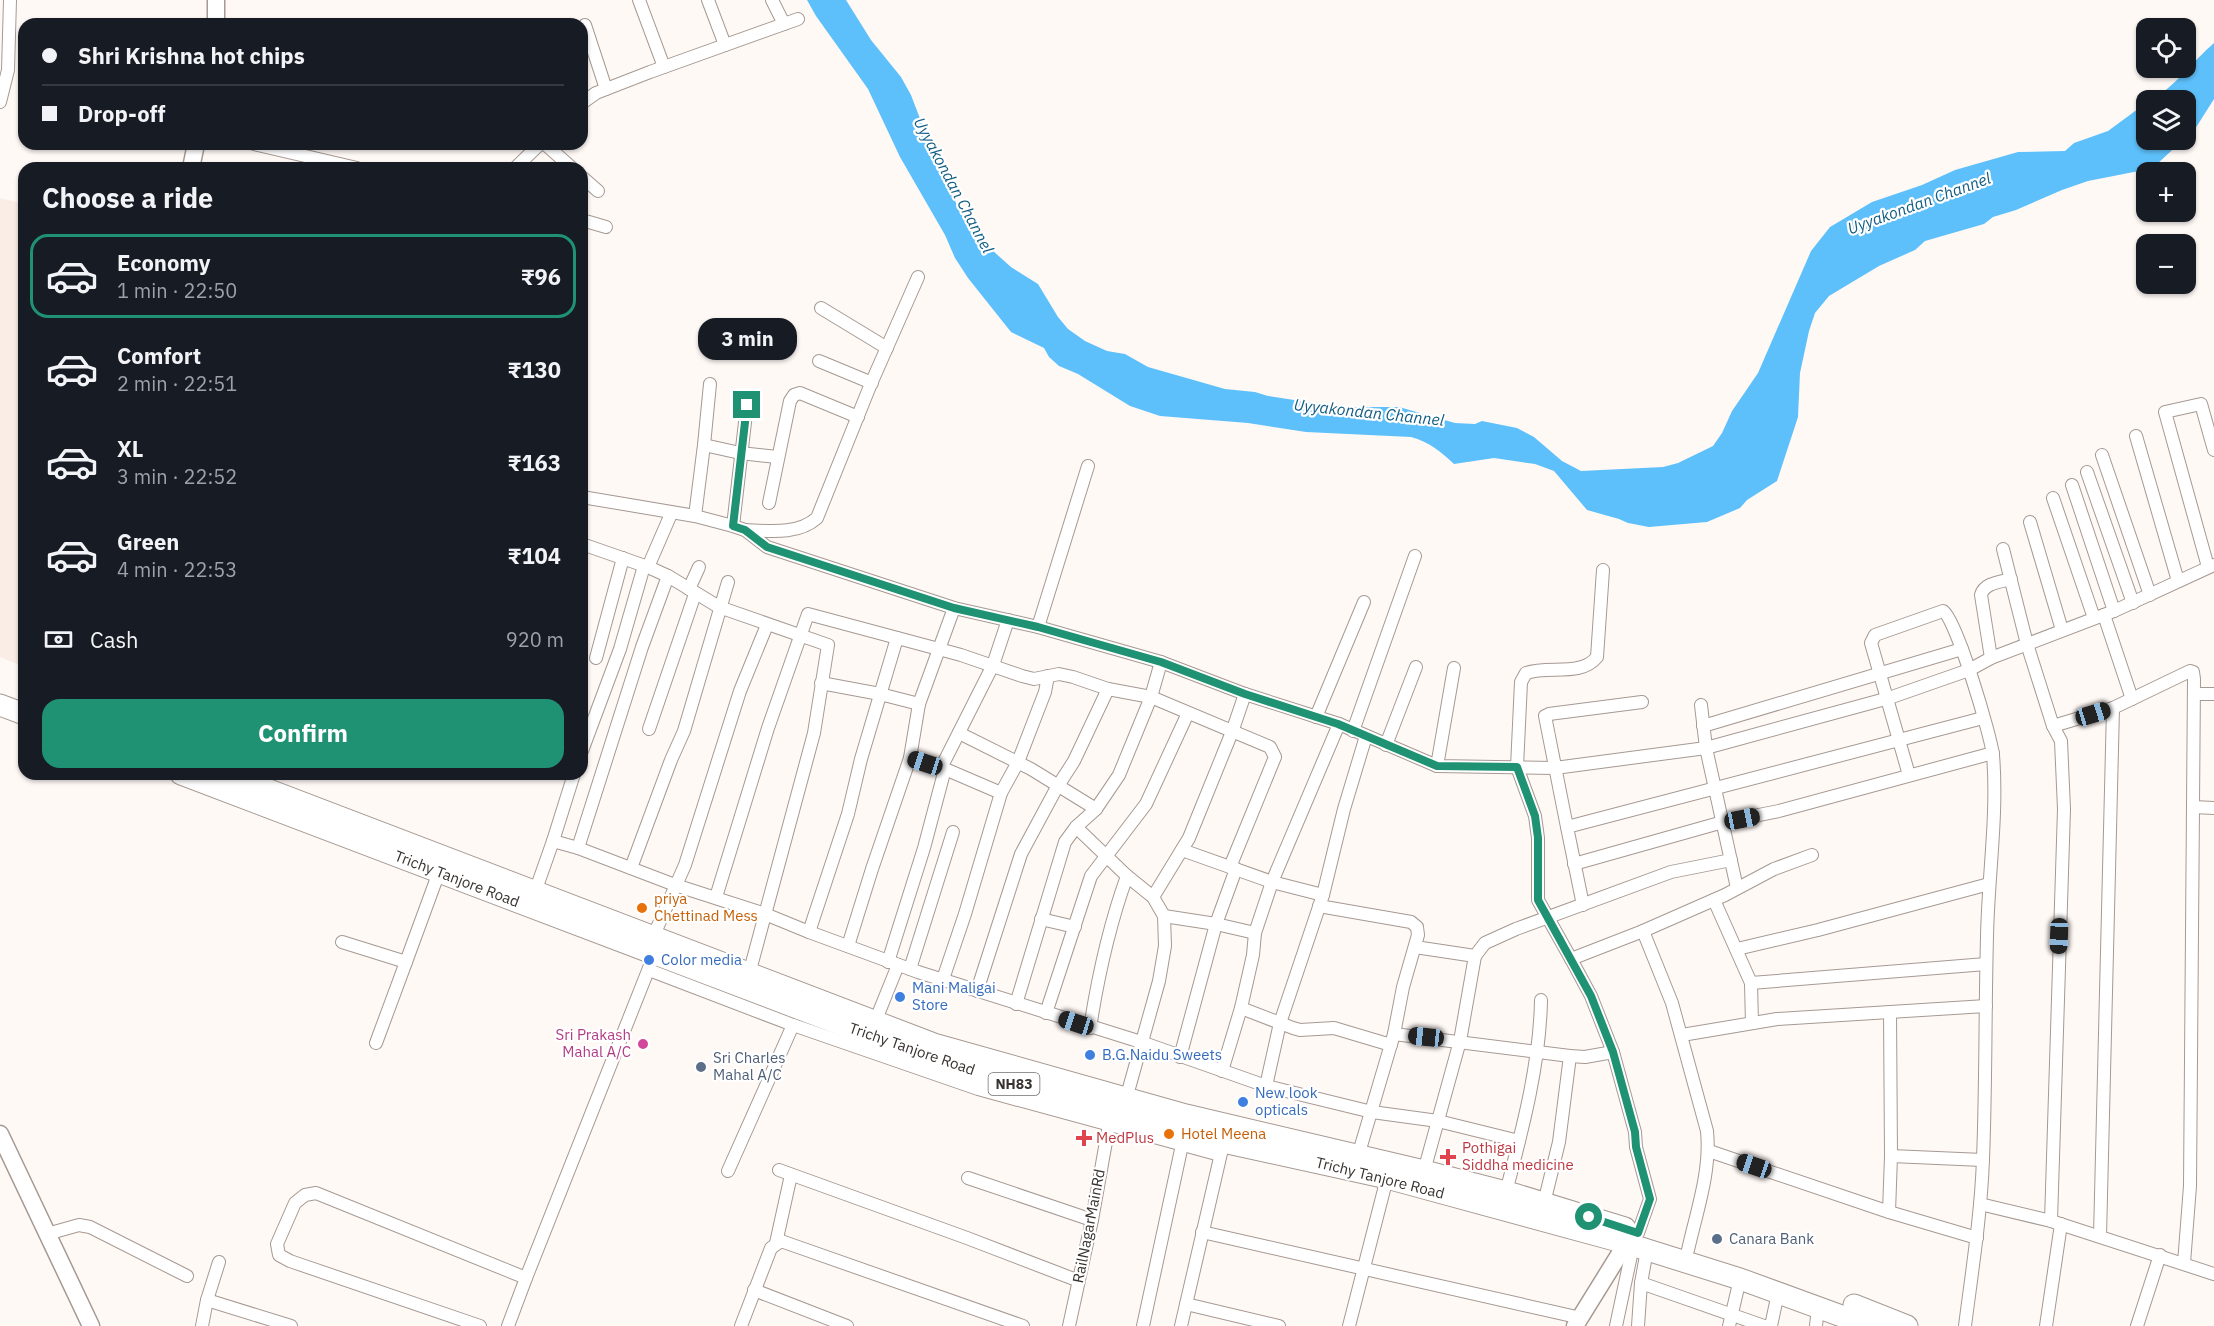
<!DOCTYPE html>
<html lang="en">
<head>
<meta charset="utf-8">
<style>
	body { margin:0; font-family:"IBM Plex Sans",sans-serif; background:#242831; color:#f1f3f6; height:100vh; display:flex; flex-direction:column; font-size:22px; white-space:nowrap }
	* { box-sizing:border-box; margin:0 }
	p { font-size:20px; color:#9ea1a6 }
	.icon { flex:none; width:33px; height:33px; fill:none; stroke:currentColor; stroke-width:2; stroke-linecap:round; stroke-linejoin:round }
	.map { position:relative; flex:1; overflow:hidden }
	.side { position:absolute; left:18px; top:162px; width:570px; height:618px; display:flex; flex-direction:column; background:#171b24; border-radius:18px; box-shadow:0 2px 4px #0004 }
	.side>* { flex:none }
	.hud { position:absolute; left:18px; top:18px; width:570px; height:132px; border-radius:18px; box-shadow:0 2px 4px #0004; display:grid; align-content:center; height:132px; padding:0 24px; background:#171b24 }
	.fabs { position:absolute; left:2136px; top:18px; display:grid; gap:12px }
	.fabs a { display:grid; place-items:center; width:60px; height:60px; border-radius:12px; background:#171b24; box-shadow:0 2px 4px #0004; font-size:30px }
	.end { position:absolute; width:27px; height:27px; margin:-14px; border:8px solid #209274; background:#fff; box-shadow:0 0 0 3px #fff }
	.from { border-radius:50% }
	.bubble { position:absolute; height:42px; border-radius:18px; background:#171b24; box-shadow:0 2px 4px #0004; font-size:20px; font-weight:700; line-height:42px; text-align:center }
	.car { position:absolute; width:18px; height:36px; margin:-18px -9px; border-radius:8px; box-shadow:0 0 4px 2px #0007; background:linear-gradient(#222 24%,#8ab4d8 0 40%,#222 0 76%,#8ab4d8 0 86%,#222 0) }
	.hud b { display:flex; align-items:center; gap:21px; height:57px; font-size:22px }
	.hud b+b { border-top:2px solid #363941 }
	.hud i { width:15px; height:15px; background:#f1f3f6 }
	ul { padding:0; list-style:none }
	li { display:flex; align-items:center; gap:18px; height:84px; margin:0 12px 9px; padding:0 12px; border:3px solid transparent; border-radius:18px }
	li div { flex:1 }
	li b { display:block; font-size:22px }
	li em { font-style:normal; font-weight:700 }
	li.active { border-color:#209274 }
	li>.icon { width:54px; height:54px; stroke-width:1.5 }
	h2 { padding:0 24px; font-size:27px; line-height:72px }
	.pay { display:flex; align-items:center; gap:15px; height:66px; padding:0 24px; font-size:22px }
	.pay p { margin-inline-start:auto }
	.cta { display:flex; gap:12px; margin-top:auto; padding:12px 24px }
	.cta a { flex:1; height:69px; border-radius:18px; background:#209274; color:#fff; font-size:24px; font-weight:700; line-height:69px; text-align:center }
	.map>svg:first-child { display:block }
	.built { fill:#f9ede5 }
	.water { fill:#5ec0fa }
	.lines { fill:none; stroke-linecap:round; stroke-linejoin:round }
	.street-casing { stroke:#a69992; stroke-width:14 }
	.secondary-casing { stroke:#a69992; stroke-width:19 }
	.highway-casing { stroke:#a69992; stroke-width:23 }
	.street { stroke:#fff; stroke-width:12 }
	.secondary { stroke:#fff; stroke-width:16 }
	.highway { stroke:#fff; stroke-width:21 }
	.route { stroke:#209274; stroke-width:8 }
	.food-dot { fill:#e8710a; stroke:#fff; stroke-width:2 }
	.shop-dot { fill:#3f7fe0; stroke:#fff; stroke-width:2 }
	.hotel-dot { fill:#d1479c; stroke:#fff; stroke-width:2 }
	.service-dot { fill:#5c6f8a; stroke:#fff; stroke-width:2 }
	.health-dot { fill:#e0444e; stroke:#fff; stroke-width:2 }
	.labels { text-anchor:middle; stroke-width:4.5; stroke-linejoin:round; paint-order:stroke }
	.shield { fill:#fff; stroke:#73706d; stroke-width:1.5 }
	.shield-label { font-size:14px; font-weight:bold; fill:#37322f }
	.street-label { font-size:15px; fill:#37322f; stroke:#fff }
	.food-label { font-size:15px; fill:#c56008; stroke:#fff; text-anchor:start }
	.shop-label { font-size:15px; fill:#366cbe; stroke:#fff; text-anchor:start }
	.hotel-label { font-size:15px; fill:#b23c85; stroke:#fff; text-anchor:end }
	.service-label { font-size:15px; fill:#4e5e75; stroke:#fff; text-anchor:start }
	.health-label { font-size:15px; fill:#be3a42; stroke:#fff; text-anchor:start }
	.water-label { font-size:16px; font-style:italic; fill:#125d83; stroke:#fff }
</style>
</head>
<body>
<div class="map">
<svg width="2214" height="1326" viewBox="0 0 2214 1326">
	<rect width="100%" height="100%" fill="#fff9f6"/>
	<!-- built -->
	<polygon class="built" points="0,198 24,204 24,667 0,657"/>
	<!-- water -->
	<g class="water">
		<path d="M807,0H846L871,40L901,77L911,95L940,171L963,217L992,250L1011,267L1038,284L1058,317L1068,329L1085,341L1107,351L1125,354L1148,367L1225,389L1255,392L1268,396L1339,407H1399L1455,423L1475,424L1482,421L1517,428L1534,437L1562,461L1581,471L1663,467L1678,463L1713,446L1722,433L1732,411L1758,373L1811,251L1830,227L1872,202L1922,185L1955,170L2018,152L2065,151L2074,143L2108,131L2146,103V140H2183L2156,165L2144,170L2088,181L2062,190L2016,210L1993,217L1984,224L1925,241L1915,250L1879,266L1829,296L1815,313L1809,331L1800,373L1798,417L1777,481L1747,500L1740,508L1707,522L1649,527L1628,523L1619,519L1587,510L1554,471L1535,464L1494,458L1454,464C1440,451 1429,442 1411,437L1306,432L1248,423L1160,416L1130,406L1078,374L1059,366L1049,357L1044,348L1011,332L968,278L955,258L945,235L900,157L868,89L816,16Z"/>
		<path d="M2214,43V99L2195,129L2186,137V100H2151C2175,87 2192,62 2214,43Z"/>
	</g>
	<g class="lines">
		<!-- street casing -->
		<g class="street-casing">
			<g id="street">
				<polyline points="639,0 664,67"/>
				<polyline points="708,0 725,45"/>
				<polyline points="772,0 784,24"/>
				<polyline points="585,25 606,89"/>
				<polyline points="0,102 8,70 10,0"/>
				<polyline points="582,103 596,93 650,72 798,19"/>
				<polyline points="254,144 357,168"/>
				<polyline points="545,144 572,168"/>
				<polyline points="515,168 540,144"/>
				<polyline points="582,177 598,191"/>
				<polyline points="582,220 606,227"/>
				<polyline points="821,308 887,348"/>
				<polyline points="819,361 872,383"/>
				<polyline points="2136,436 2178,581"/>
				<polyline points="704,445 710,384"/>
				<polyline points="2102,455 2150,595"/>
				<polyline points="2087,472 2133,603"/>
				<polyline points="2072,485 2114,611"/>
				<polyline points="582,497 695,516 733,526 745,530 767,547 954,608 1038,627 1161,662 1245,694 1339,724 1437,766 1555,768 1706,748 1889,698 1969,670 1991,658 2114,611 2214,565"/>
				<polyline points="2053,498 2094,618"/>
				<polyline points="769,503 790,401 794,395 800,393 858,417"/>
				<polyline points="695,516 704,445 740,453 777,457"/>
				<polyline points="2030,522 2062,630"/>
				<polyline points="733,526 747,405"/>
				<path d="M745,530C769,531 798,535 817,518L870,386L918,277"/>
				<polyline points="582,544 648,567 668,576 719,607 828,645 814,733 749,974"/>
				<polyline points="2003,549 2027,644 2053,726"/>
				<polyline points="648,567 671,514"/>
				<polyline points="2208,567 2165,412 2201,404 2214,450"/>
				<polyline points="689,589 699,567"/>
				<polyline points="2104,615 2132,699"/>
				<polyline points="1038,627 1088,466"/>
				<polyline points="596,658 623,558"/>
				<path d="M1991,658L1981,595C1984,583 2000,582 2011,579"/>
				<polyline points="821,683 880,694 919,704 954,608"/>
				<polyline points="2194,694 2214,694"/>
				<polyline points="1701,705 1706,748 1737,888"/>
				<polyline points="1316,717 1364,602"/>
				<polyline points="1339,724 1272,882 1255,933 1253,955 1241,1008 1293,1028 1300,1030 1334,1028 1391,1045"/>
				<polyline points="1703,726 1962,649"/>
				<polyline points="649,729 695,594"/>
				<polyline points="1353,731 1415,556"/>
				<polyline points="959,733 1031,769 1096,809 1076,827 1065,842 1016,1004"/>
				<polyline points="1386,745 1416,667"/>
				<polyline points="582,751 620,649 644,566"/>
				<polyline points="910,758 919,704"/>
				<polyline points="1437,766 1454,668"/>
				<polyline points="941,768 993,665 1008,620"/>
				<path d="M1909,775L1871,643L1875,635L1943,611C1956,618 1991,736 1993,755C1998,815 1988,877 1987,937C1985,1011 1986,1085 1983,1159C1981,1215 1972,1271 1965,1326"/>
				<polyline points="2193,807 2214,808"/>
				<polyline points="1096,809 1119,775 1151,697 1161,662"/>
				<polyline points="1076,827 1127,876 1153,897 1164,916 1165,946 1159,981 1126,1099"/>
				<polyline points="1567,827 1545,716 1549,714 1642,702"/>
				<polyline points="553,841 578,848 675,885 765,914 809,932 918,972 1141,1042 1266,1086 1372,1112 1438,1121 1519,1141"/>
				<polyline points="578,848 642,647 668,576"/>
				<polyline points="1182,850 1272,882 1323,895"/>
				<polyline points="1574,864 1723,822 1779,811 1993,753"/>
				<polyline points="631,868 671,760 684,731 728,582"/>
				<polyline points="1236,869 1216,924 1255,933"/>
				<polyline points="535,892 553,841 574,774"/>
				<polyline points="716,897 768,728 808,614 961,655 1022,676 1034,679 1059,674 1073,677 1108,689 1151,697 1270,747 1275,757 1230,867"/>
				<polyline points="1153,897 1189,838 1232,732 1245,694"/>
				<polyline points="1714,900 1751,983 1752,1023"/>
				<polyline points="1583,905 1567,827 1983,718"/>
				<polyline points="1319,906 1411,922 1417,927 1418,935 1403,987 1394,1034 1358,1156"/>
				<polyline points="1164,916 1216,924 1180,1057"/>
				<polyline points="1041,919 1075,927"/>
				<path d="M1643,931L1672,1003L1707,1131C1711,1171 1697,1210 1688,1250"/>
				<polyline points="809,932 848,814 861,759 897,638"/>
				<polyline points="653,937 685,865 740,691 767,625"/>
				<polyline points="342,942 406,962 439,872"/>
				<polyline points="848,946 872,869 910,758 945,769 1001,793"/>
				<polyline points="1415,947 1475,956 1460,1041 1424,1171"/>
				<polyline points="1737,949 1818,930 1989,884"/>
				<polyline points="1475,956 1485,943 1516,929 1671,872 1731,860"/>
				<path d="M1571,959L1538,900V838L1535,816L1517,767L1521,682L1526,673C1549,665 1581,677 1597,657L1603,570"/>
				<polyline points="888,962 924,848 945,769"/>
				<polyline points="910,969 953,832"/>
				<polyline points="649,970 793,1025 978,1089 1220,1155"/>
				<polyline points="943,979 965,914 1001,793 1018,762 1045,692 1048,676"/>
				<polyline points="1751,983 1986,964"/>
				<polyline points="977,991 1021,854 1056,789 1074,761 1108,689"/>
				<polyline points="1046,1013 1091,876 1146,804 1188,713"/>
				<polyline points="875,1022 898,965"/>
				<path d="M1090,1028C1098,976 1109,926 1127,876"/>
				<polyline points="1394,1034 1570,1056 1585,1057 1613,1052"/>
				<polyline points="1682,1035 1777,1019 1986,1006"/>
				<polyline points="376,1043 406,962"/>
				<polyline points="1222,1071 1241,1008"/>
				<polyline points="1266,1086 1280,1023 1323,895 1344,809 1366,736"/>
				<polyline points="1709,1151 1889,1212 1977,1238"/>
				<polyline points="1891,1156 1983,1160"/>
				<polyline points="779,1170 967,1238 1079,1281"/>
				<polyline points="728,1171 793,1025"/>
				<polyline points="968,1178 1092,1220"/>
				<path d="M1506,1192C1522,1131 1540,1064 1541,1000"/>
				<polyline points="1544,1203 1559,1142 1570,1056"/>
				<polyline points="1980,1204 2051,1221 2214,1274"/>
				<polyline points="1889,1212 1891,1156 1890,1012"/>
				<polyline points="2051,1221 2064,809 2061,741 2053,726 2113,708 2190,671 2193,672 2194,679 2190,1186 2184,1263"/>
				<polyline points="1202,1232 1581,1318"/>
				<polyline points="1638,1233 1650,1199 1636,1147 1635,1132 1613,1052 1591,996 1571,959 1643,931 1725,895 1774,869 1812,855"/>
				<polyline points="47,1234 79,1225 90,1227 187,1276"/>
				<polyline points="2100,1236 2113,708"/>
				<polyline points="776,1243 791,1175"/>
				<polyline points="526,1278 651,963"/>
				<polyline points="1641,1283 1764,1326"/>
				<polyline points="754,1290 847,1326"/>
				<polyline points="207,1300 291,1326"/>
				<polyline points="1186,1304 1279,1326"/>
				<polyline points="202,1326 207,1300 219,1262"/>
				<polyline points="480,1326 290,1261 279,1255 277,1244 295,1203 305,1195 316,1193 526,1278 508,1326"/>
				<polyline points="741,1326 771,1248 781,1241 1023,1326"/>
				<polyline points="1069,1326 1092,1220 1109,1125"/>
				<polyline points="1143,1326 1182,1145"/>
				<polyline points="1181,1326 1222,1149"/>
				<polyline points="1349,1326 1387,1178"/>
				<polyline points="1616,1326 1633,1246"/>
				<polyline points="1638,1326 1641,1283 1647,1250"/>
				<polyline points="1729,1326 1740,1279"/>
				<polyline points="1771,1326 1778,1293"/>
				<polyline points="1816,1326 1818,1307"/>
				<polyline points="2046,1326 2061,1224"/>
				<polyline points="2137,1326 2160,1255"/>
			</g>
		</g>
		<!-- secondary casing -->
		<g class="secondary-casing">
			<g id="secondary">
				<polyline points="216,24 216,0"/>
				<polyline points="191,168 196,144"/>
				<polyline points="0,1134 91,1326"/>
				<polyline points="1575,1326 1632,1234"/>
			</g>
		</g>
		<!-- highway casing -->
		<g class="highway-casing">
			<g id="highway">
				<polyline points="0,705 24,714"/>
				<polyline points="181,774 929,1058 1111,1113 1223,1142 1387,1178 1622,1242 1740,1279 1869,1326"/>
				<polyline points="227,774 934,1044 1186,1115 1424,1171 1517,1195 1625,1228"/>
				<polyline points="1854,1305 1907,1326"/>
			</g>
		</g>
		<!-- street -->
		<use href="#street" class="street"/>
		<!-- secondary -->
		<use href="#secondary" class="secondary"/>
		<!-- highway -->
		<use href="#highway" class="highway"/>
	</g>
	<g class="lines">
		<!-- route -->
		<polyline class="route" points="747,405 733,526 745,530 767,547 954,608 1038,627 1161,662 1245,694 1338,724 1437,766 1517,767 1535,816 1538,838 1538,900 1591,996 1613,1052 1635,1132 1636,1147 1650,1199 1638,1233 1589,1217"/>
	</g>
	<!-- markers -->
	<g class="food-dot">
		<circle cx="642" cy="908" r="6"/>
		<circle cx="1169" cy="1134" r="6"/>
	</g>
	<g class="shop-dot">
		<circle cx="649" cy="960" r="6"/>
		<circle cx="900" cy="997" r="6"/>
		<circle cx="1090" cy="1055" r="6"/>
		<circle cx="1243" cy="1102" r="6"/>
	</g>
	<circle class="hotel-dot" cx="643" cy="1044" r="6"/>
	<g class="service-dot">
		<circle cx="701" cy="1067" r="6"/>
		<circle cx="1717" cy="1239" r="6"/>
	</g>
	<g class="health-dot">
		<path d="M1081 1129h6v6h6v6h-6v6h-6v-6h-6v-6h6z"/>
		<path d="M1445 1148h6v6h6v6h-6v6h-6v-6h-6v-6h6z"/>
	</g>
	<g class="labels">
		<!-- shield labels -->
		<rect class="shield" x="988.5" y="1073" width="51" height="22" rx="4.5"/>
		<g class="shield-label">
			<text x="1014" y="1089">NH83</text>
		</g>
		<!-- street labels -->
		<g class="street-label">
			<text transform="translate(457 879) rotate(21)" y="5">Trichy Tanjore Road</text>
			<text transform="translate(912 1049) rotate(19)" y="5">Trichy Tanjore Road</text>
			<text transform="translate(1380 1178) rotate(14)" y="5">Trichy Tanjore Road</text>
			<text transform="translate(1089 1226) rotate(-79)" y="5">RailNagarMainRd</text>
		</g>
		<!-- food labels -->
		<g class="food-label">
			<text x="654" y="904">priya<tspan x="654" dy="17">Chettinad Mess</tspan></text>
			<text x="1181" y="1139">Hotel Meena</text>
		</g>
		<!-- shop labels -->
		<g class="shop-label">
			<text x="661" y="965">Color media</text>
			<text x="912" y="993">Mani Maligai<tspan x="912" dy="17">Store</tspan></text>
			<text x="1102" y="1060">B.G.Naidu Sweets</text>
			<text x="1255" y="1098">New look<tspan x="1255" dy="17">opticals</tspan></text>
		</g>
		<!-- hotel labels -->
		<g class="hotel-label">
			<text x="631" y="1040">Sri Prakash<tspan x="631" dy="17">Mahal A/C</tspan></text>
		</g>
		<!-- service labels -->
		<g class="service-label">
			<text x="713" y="1063">Sri Charles<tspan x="713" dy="17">Mahal A/C</tspan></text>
			<text x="1729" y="1244">Canara Bank</text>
		</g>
		<!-- health labels -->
		<g class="health-label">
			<text x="1096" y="1143">MedPlus</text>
			<text x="1462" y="1153">Pothigai<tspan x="1462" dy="17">Siddha medicine</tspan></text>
		</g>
		<!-- water labels -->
		<g class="water-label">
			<text transform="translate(954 185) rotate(62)" y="6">Uyyakondan Channel</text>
			<text transform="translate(1919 203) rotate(-20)" y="6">Uyyakondan Channel</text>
			<text transform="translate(1369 412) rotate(6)" y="6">Uyyakondan Channel</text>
		</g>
	</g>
</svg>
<div class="fabs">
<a><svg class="icon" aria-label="locate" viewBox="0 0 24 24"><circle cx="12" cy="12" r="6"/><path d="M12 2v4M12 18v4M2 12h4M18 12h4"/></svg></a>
<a><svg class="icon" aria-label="layers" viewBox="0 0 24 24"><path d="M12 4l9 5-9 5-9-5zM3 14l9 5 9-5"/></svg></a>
<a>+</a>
<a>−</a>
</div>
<i class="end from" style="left:1589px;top:1217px"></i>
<i class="end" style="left:747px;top:405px"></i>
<div class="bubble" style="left:698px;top:318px;width:99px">3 min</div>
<i class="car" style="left:2093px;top:714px;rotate:73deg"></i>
<i class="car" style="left:925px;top:763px;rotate:288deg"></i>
<i class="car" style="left:1742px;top:819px;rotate:79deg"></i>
<i class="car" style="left:2059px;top:936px;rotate:182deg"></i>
<i class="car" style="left:1076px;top:1023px;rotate:288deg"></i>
<i class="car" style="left:1426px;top:1037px;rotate:276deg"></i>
<i class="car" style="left:1754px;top:1166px;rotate:289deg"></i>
<div class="hud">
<b><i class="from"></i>Shri Krishna hot chips</b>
<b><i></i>Drop-off</b>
</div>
<section class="side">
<h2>Choose a ride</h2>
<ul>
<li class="active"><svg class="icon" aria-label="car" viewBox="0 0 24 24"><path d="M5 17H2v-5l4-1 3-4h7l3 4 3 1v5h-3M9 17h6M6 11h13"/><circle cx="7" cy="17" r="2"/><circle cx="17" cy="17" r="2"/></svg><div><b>Economy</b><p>1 min · 22:50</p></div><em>₹96</em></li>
<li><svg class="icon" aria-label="car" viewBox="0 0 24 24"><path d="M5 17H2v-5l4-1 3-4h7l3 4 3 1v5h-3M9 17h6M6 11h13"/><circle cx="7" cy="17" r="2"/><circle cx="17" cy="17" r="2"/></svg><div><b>Comfort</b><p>2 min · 22:51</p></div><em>₹130</em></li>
<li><svg class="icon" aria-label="car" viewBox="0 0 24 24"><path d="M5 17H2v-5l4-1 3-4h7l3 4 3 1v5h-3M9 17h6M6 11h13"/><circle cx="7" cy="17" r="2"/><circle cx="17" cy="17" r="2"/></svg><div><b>XL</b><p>3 min · 22:52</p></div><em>₹163</em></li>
<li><svg class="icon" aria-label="car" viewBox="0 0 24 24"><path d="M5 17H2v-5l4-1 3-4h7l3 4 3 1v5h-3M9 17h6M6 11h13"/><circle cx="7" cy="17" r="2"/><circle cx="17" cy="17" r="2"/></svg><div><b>Green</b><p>4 min · 22:53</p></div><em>₹104</em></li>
</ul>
<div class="pay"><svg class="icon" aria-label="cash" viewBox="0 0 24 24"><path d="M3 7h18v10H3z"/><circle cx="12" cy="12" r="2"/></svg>Cash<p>920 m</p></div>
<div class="cta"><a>Confirm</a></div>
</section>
</div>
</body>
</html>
